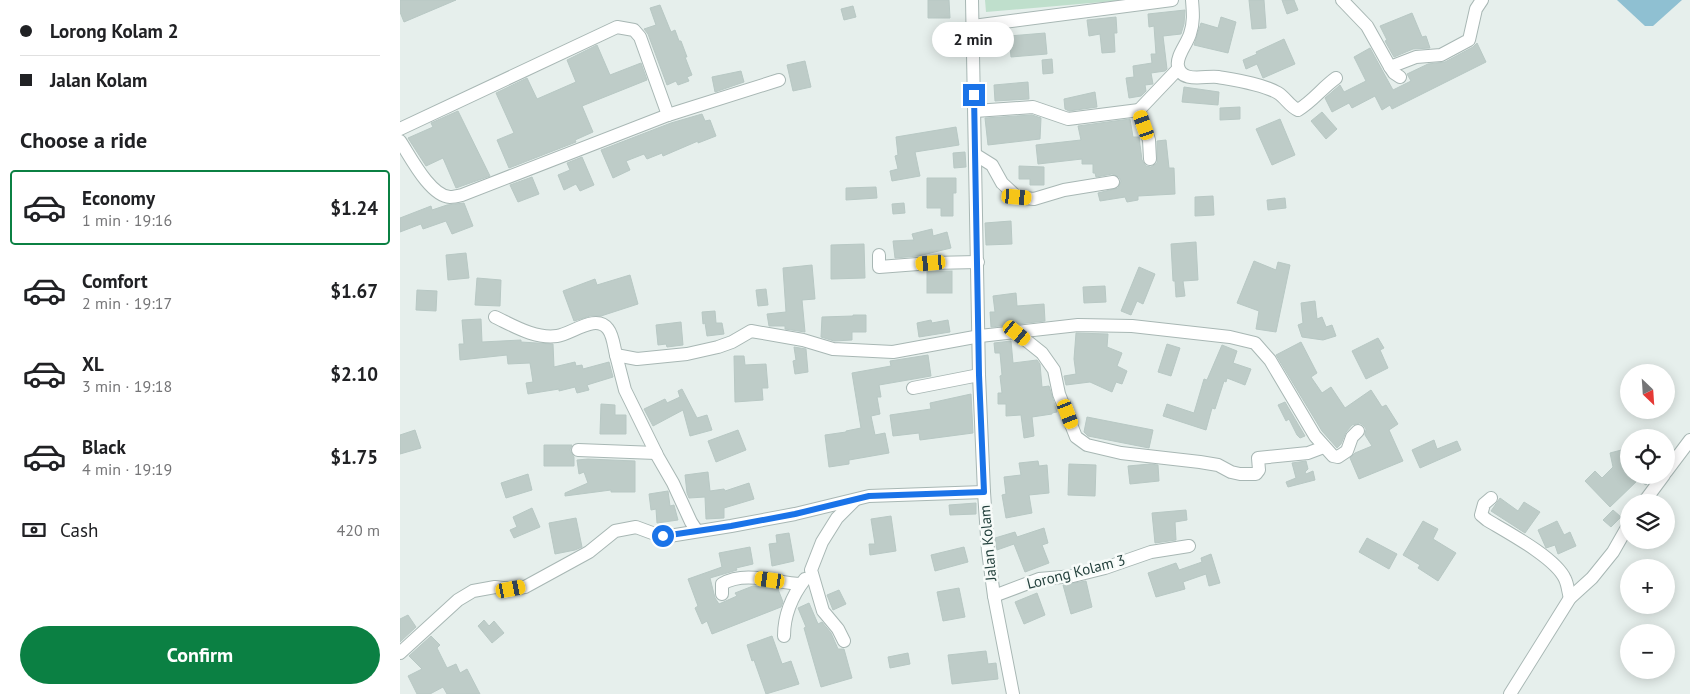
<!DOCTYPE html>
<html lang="en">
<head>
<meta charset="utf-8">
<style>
	body { margin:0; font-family:"PT Sans",sans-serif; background:#f6f6f6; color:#202124; height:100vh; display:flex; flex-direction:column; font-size:19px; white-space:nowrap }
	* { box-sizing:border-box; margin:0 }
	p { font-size:16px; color:#757577 }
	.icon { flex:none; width:28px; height:28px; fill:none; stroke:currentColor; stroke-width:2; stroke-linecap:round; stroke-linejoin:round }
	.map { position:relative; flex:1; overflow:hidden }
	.sheet { display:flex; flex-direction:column; background:#fff; width:400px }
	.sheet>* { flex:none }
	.top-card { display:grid; align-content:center; height:110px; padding:0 20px; background:#fff }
	.needle { width:32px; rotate:155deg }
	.fabs { position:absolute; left:1220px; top:364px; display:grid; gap:10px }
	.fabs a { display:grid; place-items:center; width:55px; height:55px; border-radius:50%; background:#fff; box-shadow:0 2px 12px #0003; font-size:25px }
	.end { position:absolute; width:22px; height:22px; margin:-11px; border:6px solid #1a73e8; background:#fff; box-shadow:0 0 0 2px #fff }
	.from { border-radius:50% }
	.bubble { position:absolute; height:35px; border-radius:18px; background:#fff; box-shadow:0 2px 12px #0003; font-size:16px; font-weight:700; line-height:35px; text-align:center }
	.car { position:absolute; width:15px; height:30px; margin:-15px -8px; border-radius:6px; box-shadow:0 0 4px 1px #0007; background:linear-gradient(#f5c518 24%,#345 0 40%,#f5c518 0 76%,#345 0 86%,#f5c518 0) }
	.top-card b { display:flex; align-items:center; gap:18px; height:48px; font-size:19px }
	.top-card b+b { border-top:1px solid #e0e0e0 }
	.top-card i { width:12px; height:12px; background:#202124 }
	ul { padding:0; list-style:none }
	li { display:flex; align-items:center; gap:15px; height:75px; margin:0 10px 8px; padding:0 10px; border:2px solid transparent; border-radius:5px }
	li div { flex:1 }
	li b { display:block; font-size:19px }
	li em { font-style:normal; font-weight:700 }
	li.current { border-color:#0b8043 }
	li>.icon { width:45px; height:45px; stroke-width:1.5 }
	h2 { padding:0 20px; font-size:22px; line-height:60px }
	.pay { display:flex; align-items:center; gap:12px; height:55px; padding:0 20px; font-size:19px }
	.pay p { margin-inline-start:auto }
	.primary-button { display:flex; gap:10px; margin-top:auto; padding:10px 20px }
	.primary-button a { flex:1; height:58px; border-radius:30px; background:#0b8043; color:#fff; font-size:20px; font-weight:700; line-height:58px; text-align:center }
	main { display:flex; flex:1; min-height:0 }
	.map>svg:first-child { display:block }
	.green { fill:#bfdfcc }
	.water { fill:#8fc0d2 }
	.building { fill:#beccc8; stroke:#b8c8c4 }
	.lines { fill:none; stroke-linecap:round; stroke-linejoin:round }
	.minor-casing { stroke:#a8b7b4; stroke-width:14 }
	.minor { stroke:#fff; stroke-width:12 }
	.route { stroke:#1a73e8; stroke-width:6 }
	.labels { text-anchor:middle; stroke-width:5; stroke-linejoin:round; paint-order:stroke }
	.street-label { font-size:15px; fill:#24413d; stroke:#f7fbf9 }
</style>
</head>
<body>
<main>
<section class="sheet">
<div class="top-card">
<b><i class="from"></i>Lorong Kolam 2</b>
<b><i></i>Jalan Kolam</b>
</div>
<h2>Choose a ride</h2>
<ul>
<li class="current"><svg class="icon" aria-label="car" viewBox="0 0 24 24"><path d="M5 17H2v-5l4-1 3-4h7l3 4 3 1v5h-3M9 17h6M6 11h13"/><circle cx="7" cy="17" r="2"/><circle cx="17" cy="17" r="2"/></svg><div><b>Economy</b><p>1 min · 19:16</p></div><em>$1.24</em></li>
<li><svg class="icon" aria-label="car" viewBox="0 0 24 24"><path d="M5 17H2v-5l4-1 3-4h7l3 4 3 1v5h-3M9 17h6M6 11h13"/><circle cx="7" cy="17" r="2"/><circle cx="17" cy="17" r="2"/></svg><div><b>Comfort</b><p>2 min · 19:17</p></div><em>$1.67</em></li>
<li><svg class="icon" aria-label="car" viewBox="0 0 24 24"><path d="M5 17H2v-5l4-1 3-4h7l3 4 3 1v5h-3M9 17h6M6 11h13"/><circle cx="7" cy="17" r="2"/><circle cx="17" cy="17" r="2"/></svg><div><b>XL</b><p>3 min · 19:18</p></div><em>$2.10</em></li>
<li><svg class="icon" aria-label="car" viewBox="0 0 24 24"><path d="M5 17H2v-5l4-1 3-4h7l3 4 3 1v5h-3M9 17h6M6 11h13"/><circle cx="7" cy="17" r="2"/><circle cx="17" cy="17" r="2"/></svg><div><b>Black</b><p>4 min · 19:19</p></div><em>$1.75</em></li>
</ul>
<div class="pay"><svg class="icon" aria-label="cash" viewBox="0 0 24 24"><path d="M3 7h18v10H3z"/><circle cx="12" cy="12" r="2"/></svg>Cash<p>420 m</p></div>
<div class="primary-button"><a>Confirm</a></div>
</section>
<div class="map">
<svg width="1290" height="694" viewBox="0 0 1290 694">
	<rect width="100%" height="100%" fill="#e6efec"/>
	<!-- green -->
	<polygon class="green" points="585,0 726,0 586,12"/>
	<!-- water -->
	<polygon class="water" points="1217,0 1282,0 1253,26 1245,26"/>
	<!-- building -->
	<g class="building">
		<polygon points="0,0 56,0 4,22 0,12"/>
		<polygon points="528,0 549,0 550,18 528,18"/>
		<polygon points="849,0 864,0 866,28 852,29"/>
		<polygon points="882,0 894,0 898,10 887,14"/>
		<polygon points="260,5 271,32 275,30 279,41 281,41 287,57 285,57 292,75 287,77 289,81 278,85 276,81 267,85 248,34 244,29 256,25 250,8"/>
		<polygon points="453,6 456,17 444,20 441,9"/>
		<polygon points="785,10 784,24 781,34 763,36 767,69 765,71 751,73 753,84 745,85 746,91 741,96 729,98 726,78 734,77 733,66 752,63 751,54 756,54 754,26 749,27 748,14"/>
		<polygon points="1012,13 1022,37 1026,36 1030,48 1013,49 994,57 985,41 987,40 980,26"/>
		<polygon points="716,17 717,33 714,33 715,52 702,53 700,34 689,36 687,20"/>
		<polygon points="821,17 836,22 828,53 794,45 801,23 818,28"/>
		<polygon points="645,33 647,54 611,57 609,36"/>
		<polygon points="884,39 895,64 863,78 857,64 846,69 843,60 857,54 856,52"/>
		<polygon points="1077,43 1086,62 992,109 990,105 982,110 975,96 952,108 949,103 932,112 925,98 940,85 944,92 966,81 954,57 970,48 993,90 1011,81 1007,74 1028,64 1045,62 1073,47"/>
		<polygon points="197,45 210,75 241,63 247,80 182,106 193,132 175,140 176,142 109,168 97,140 114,133 96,93 127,78 137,99 176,82 167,60"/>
		<polygon points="652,59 653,73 643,74 642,60"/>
		<polygon points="405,61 411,87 393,91 387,65"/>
		<polygon points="341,71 344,82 315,92 312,77"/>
		<polygon points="628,82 629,99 595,101 594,85"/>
		<polygon points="784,87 819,92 818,105 782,102"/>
		<polygon points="695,92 697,107 669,111 665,109 664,99"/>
		<polygon points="840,107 840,119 820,120 820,108"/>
		<polygon points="58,111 90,176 56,188 43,158 26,166 8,138 33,127 31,123"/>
		<polygon points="922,112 937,129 926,139 911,121"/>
		<polygon points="302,114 305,121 310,120 316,136 298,143 298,141 263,156 262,153 247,159 244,154 226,161 230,170 213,178 201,150 271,123"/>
		<polygon points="632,115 641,118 640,139 588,145 585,118"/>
		<polygon points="730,119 733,137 739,137 742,160 746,166 751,167 757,163 757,141 766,140 769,168 774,168 775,194 738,196 738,200 727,202 725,197 700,201 698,193 718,188 721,181 719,177 712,174 696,177 695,173 693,173 693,164 682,164 682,159 638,164 636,145 681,140 678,126"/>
		<polygon points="880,119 895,155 872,165 856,129"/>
		<polygon points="556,127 559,145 515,152 520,176 492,181 490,171 498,169 495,156 498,155 496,137"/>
		<polygon points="565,152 566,167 554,168 553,153"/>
		<polygon points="182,157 194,185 180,191 176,184 164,190 158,175 170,170 167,163"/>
		<polygon points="619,166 644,167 644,185 630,185 630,179 619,179"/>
		<polygon points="132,177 139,194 118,202 110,185"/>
		<polygon points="527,178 556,178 556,193 553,193 553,216 541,216 541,208 527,208"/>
		<polygon points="476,187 477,198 446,200 446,188"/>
		<polygon points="813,196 814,215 795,216 795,197"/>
		<polygon points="885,198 886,208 868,210 867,200"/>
		<polygon points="64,203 73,226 52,234 46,221 23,229 21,224 0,232 0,218 31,206 32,210 47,205"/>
		<polygon points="504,203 505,213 493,214 492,204"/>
		<polygon points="611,221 612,244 586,245 585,223"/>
		<polygon points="532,229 533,236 547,232 551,248 518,256 495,258 493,241 514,240 512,234"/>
		<polygon points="796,242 798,280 783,281 785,296 776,297 775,281 773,281 771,244"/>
		<polygon points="464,244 465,278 431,279 431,245"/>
		<polygon points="66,253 69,278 48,280 46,255"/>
		<polygon points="854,261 876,270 878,262 890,265 876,332 856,329 859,311 837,303"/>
		<polygon points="412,265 415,299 402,300 405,332 385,329 385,326 369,326 367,314 386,312 383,268"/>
		<polygon points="739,267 755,274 743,304 737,301 731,315 721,311"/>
		<rect x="527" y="271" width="25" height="22"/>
		<polygon points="230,275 238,304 201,316 190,316 174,321 163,291 195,279 197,285"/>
		<polygon points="77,278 101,280 100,306 75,305"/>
		<polygon points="705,286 706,302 684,303 683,287"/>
		<polygon points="366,289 368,305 358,306 356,290"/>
		<polygon points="17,290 37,291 36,311 16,310"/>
		<polygon points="616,293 617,306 644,304 645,321 591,327 590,312 595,312 593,296"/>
		<polygon points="915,301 917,319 922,317 926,327 932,325 936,336 923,340 902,337 898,325 903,323 901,303"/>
		<polygon points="315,311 316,323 322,323 324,334 307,336 305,323 303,324 302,312"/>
		<polygon points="453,315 466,315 466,332 452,332 452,340 434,341 421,337 422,317 453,316"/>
		<polygon points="81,319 82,342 121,340 121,342 153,344 154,367 175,362 176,366 182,365 183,369 209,362 213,377 187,385 189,390 177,393 175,387 159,391 159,389 128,394 126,383 133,382 130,363 108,364 107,355 60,360 59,344 64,344 62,320"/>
		<polygon points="531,320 532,323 548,320 550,332 519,337 517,323"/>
		<polygon points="281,322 283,345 267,347 266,344 258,345 256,325"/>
		<polygon points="676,333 708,334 707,347 722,353 717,366 727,371 722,384 716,382 712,392 690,382 666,385 664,376 676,374 674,359"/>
		<polygon points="978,338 984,348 980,350 988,368 966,379 952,351"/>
		<polygon points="611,341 613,363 637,360 640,364 642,387 649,386 657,412 652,413 652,414 632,417 634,436 624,438 621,415 606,416 606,404 598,404 598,393 602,393 600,376 602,375 600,353 595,353 594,343"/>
		<polygon points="901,342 917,373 911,377 922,393 931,387 945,408 971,390 982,407 986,405 998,424 989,430 1003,461 959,479 950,458 955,453 972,446 965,435 966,429 964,426 960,423 952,425 946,432 941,444 937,448 922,431 876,355"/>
		<polygon points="767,344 780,348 771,376 758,372"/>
		<polygon points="822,345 837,351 833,363 851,369 845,385 827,378 826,382 824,381 815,409 812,408 806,430 763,416 767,404 794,413 804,379 807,380"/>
		<polygon points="394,347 406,349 408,372 395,374 393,361 396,360"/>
		<polygon points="528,355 531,376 479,385 481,397 477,397 480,414 471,416 475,435 485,433 489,453 449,460 449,464 429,467 425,435 446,432 446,431 461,428 452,373 491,366 490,361"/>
		<polygon points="334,356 344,356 345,365 366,364 368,388 362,388 363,400 335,402"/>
		<polygon points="282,389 297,418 307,415 312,430 290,436 283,410 253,426 244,409 265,399 267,403 280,397 278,391"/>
		<polygon points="571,394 573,433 520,440 519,433 493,436 490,415 531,409 530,403"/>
		<polygon points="885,402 905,436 900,438 897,435 889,419 886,421 878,405"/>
		<polygon points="201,404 215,405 215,415 226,415 226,434 200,434"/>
		<polygon points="687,417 753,430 749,448 688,436 684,432"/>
		<polygon points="15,430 21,448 0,454 0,435"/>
		<polygon points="338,430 346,450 316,462 308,441"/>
		<polygon points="1034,440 1037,449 1057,441 1061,450 1020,468 1012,450"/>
		<polygon points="144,445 172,445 170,450 174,457 174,466 144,466"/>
		<polygon points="1229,448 1229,475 1254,475 1246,485 1238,480 1210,507 1185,481 1195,471 1202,478 1213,467 1210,453"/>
		<polygon points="188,459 235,461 235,492 211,492 211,490 165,496 165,493 188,483 184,472 179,474 177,460"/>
		<polygon points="638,461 639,466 647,465 649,493 629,495 632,513 606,518 602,495 606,494 604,477 621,475 619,463"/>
		<polygon points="906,461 908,469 905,472 906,474 913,471 915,480 888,487 886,482 896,478 892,463"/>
		<polygon points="669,464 696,465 695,496 668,495"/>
		<polygon points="750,464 758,465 759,481 730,484 728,466"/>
		<polygon points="308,472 310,491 324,489 325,491 349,483 354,499 324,508 324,518 306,519 305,497 289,498 287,493 285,475"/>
		<polygon points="128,474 132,490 106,498 101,483"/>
		<polygon points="268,491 270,506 274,505 278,520 257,523 256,509 251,510 249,494"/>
		<polygon points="1100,498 1118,511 1124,502 1140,512 1125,533 1091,511"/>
		<polygon points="576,503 576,514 550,515 549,505"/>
		<polygon points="132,508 140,527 114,538 110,530 117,527 113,517"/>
		<polygon points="786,510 787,520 775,522 776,540 755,543 752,513"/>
		<polygon points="1213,510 1221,517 1211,527 1203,520"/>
		<polygon points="491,516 496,551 470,555 469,544 475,544 471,519"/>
		<polygon points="176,518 182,547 175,550 155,554 149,523"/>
		<polygon points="1023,521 1038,529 1033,539 1056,553 1038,581 1018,568 1020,565 1003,555"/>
		<polygon points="1157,521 1164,535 1170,532 1176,546 1158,554 1155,545 1146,548 1138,530"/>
		<polygon points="644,528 648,543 642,545 649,563 625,572 614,544 597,550 595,538 615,532 617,537"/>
		<polygon points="389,533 394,561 372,566 369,544 377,543 376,535"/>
		<polygon points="967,538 997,554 989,569 959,552"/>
		<polygon points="350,547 353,564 336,568 337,570 310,578 315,598 319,604 337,596 335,593 353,586 360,586 378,589 383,602 381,607 312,634 307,621 302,624 295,608 298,606 288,579 322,567 319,553"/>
		<polygon points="564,547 568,562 535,571 531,555"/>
		<polygon points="811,554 820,583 809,586 806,574 783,582 785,589 756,597 748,573 776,563 779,570 802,562 801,558"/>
		<polygon points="686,581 692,607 671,614 663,585"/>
		<polygon points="559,588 565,617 543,621 537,592"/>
		<polygon points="439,590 446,604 433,610 427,595"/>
		<polygon points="637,593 645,615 624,624 615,602"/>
		<polygon points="409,603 418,624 422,622 431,633 438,649 444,649 452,678 421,687 404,628 406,627 398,608"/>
		<polygon points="8,615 16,627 0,642 0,619"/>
		<polygon points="84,620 89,626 94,621 104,633 92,643 78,626"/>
		<polygon points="31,636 40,645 37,648 47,668 56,664 60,673 67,669 80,694 47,694 43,687 30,694 17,694 8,676 22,669 9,656"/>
		<polygon points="372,636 382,664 391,661 399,684 366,694 354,660 352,661 347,645"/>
		<polygon points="586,651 588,664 596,663 598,679 552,684 548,655"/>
		<polygon points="508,653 510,664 490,668 488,657"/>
	</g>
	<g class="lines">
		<!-- minor casing -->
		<g class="minor-casing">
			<g id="minor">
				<polyline points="572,0 579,375 584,492 588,551 594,596 613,694"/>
				<path d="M792,0C793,12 794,23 790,34C787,44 776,56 778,66C781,84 807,75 818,77C835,80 863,84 878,93C886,98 889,106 898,110C913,101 922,88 936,78"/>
				<polyline points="942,0 967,26 990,67 994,73 1000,77"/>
				<polyline points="573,26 772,0"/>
				<polyline points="990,67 1016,57 1041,55 1069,40 1076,9 1082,0"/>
				<polyline points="575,111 633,107 668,119 739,110"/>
				<polyline points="0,129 217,27 234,30 240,37 268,115"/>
				<path d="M0,141C10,156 30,196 50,197C53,197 58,196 62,195L268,115L379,80"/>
				<polyline points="576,155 592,165 602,183 617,197 634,199 664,190 713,182"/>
				<polyline points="750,159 749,140 739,110 778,69"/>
				<polyline points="479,255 479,267 531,263 578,262"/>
				<path d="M95,317C114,326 135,339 157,336C172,334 196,313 208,329C213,335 214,347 216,355L237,359L287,354L318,347L332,342L351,331L403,340L433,349L493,352L580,336L678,325L732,326L830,337L855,343L870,360L915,436L933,456L938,457L947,451L952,437L958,431"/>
				<polyline points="617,333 642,353 654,370 659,394 676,437 687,445 721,453 800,462 818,465 831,472 840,474 856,474 859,470 858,458 908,453 924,447"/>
				<polyline points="216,355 225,390 258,457 273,483 291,522 297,531"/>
				<polyline points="513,388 579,375"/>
				<polyline points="178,450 256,453"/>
				<polyline points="1266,472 1290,440"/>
				<path d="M1091,498L1084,504L1081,515L1087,520C1107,532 1156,558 1165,579C1168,585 1168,592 1170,598"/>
				<polyline points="1244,502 1264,475"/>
				<path d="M322,594V584C346,570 375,583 401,584"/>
				<polyline points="594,596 639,579 673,576 705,568 751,552 789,546"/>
				<path d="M384,636C384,615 392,596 405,579"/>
				<polyline points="444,641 438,629 423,611 411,570 422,542 437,518 455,500"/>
				<polyline points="0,653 58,600 73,591 95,587 111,589 125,587 189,552 215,531 236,527 263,537 331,526 395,514 469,496 584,492"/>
				<polyline points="1110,694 1170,598 1192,578 1213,552 1229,524"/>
			</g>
		</g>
		<!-- minor -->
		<use href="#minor" class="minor"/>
	</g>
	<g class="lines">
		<!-- route -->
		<polyline class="route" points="263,536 331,526 395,514 469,496 584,492 579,375 574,95"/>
	</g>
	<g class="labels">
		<!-- street labels -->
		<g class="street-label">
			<text transform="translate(588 543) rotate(-95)" y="5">Jalan Kolam</text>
			<text transform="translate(676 572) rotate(-14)" y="5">Lorong Kolam 3</text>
		</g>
	</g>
</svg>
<div class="fabs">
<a><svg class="needle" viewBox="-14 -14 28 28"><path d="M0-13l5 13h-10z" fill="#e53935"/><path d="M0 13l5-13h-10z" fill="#757577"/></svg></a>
<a><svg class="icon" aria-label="locate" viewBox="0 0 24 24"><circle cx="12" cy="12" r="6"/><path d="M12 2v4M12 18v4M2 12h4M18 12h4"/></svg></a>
<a><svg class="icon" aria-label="layers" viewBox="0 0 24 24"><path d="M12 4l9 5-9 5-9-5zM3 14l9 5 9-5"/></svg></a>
<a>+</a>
<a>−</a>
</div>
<i class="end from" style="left:263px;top:536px"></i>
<i class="end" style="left:574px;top:95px"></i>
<div class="bubble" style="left:532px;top:22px;width:82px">2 min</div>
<i class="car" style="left:744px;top:125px;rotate:341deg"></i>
<i class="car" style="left:617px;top:197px;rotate:95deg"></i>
<i class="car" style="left:531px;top:263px;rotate:265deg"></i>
<i class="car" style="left:617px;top:333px;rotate:129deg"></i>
<i class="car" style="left:668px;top:414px;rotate:159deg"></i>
<i class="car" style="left:370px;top:580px;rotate:278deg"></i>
<i class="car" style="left:111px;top:589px;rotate:79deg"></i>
</div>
</main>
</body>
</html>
